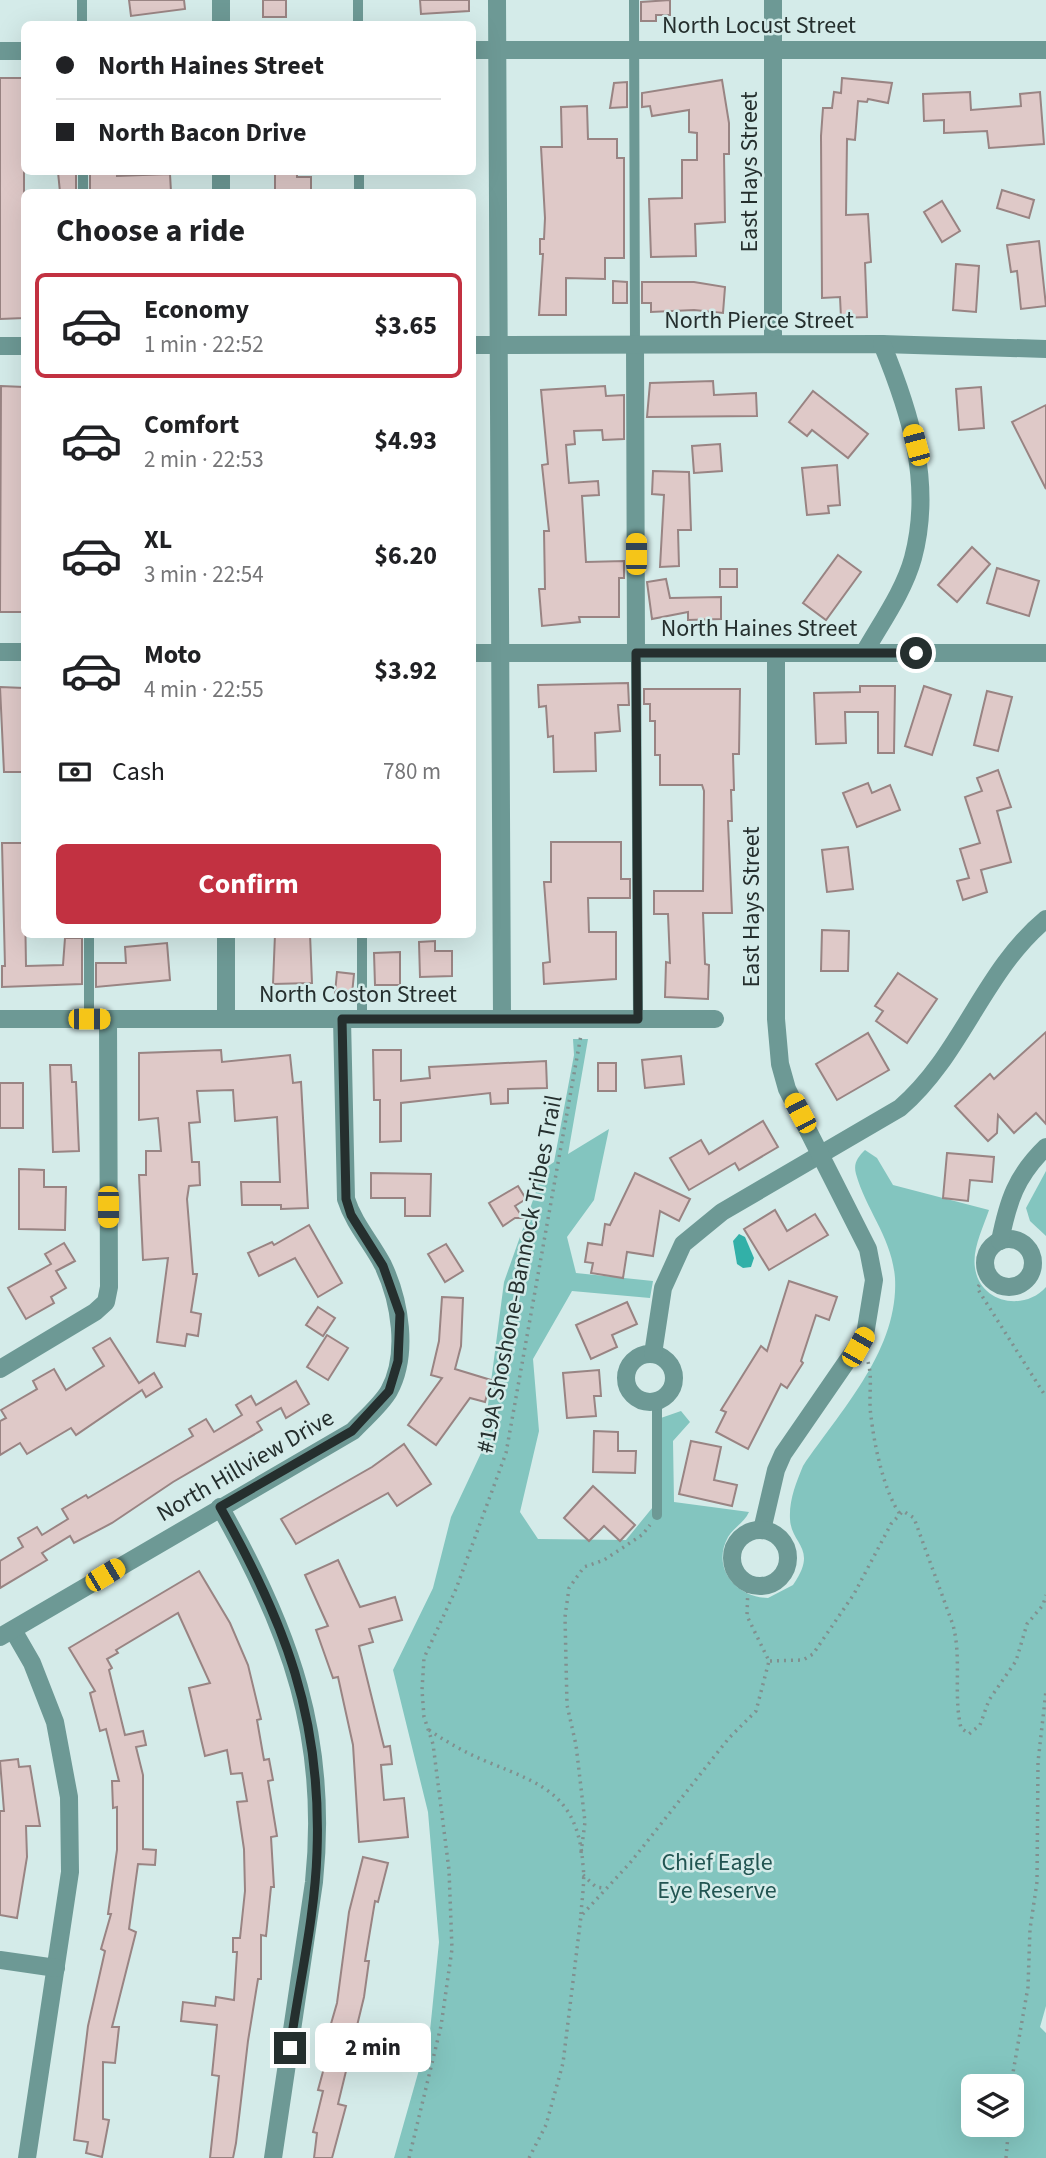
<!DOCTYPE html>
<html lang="en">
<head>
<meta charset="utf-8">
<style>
	body { margin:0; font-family:"Source Sans 3",sans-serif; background:#f6f6f6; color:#202124; height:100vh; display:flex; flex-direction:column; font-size:26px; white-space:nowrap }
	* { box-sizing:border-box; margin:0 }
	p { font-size:23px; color:#757577 }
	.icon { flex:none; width:38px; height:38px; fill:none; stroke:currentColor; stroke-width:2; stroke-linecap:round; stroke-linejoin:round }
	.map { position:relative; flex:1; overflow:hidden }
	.panel { position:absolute; left:21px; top:189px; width:455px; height:749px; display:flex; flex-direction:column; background:#fff; border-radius:10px; box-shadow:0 7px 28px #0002 }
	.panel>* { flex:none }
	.top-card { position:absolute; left:21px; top:21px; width:455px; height:154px; border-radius:10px; box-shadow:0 7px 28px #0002; display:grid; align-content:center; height:154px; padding:0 35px; background:#fff }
	.controls { position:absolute; left:961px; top:2074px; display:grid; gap:14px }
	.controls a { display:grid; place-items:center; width:63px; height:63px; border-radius:10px; background:#fff; box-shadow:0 7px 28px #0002; font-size:35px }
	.end { position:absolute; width:32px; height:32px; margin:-16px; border:9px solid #252f2e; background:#fff; box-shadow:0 0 0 4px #fff }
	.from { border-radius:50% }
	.bubble { position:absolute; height:49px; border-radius:10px; background:#fff; box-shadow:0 7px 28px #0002; font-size:23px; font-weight:700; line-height:49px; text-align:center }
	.car { position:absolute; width:21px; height:42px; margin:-21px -10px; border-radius:9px; box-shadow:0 0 5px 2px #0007; background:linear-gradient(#f5c518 24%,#345 0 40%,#f5c518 0 76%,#345 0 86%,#f5c518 0) }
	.top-card b { display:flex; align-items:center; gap:24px; height:66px; font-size:26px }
	.top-card b+b { border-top:2px solid #e0e0e0 }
	.top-card i { width:18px; height:18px; background:#202124 }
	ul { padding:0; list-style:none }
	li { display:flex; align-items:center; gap:21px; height:105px; margin:0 14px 10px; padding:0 21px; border:4px solid transparent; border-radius:10px }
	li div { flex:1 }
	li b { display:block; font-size:26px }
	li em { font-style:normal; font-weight:700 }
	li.active { border-color:#c23141 }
	li>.icon { width:63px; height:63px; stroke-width:1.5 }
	h2 { padding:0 35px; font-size:32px; line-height:84px }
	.pay { display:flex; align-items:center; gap:18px; height:77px; padding:0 35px; font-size:26px }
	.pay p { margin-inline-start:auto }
	.action { display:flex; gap:14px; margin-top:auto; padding:14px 35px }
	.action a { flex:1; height:80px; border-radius:10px; background:#c23141; color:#fff; font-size:28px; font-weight:700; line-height:80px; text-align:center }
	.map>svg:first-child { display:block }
	.green { fill:#83c5bf; fill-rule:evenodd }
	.water { fill:#32b0a8 }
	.building { fill:#dfc9c8; stroke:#998483; stroke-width:2 }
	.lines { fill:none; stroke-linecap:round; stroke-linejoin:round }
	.path { stroke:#80908f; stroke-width:3.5; stroke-dasharray:2 5; stroke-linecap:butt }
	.lane { stroke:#6d9995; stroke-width:10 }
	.street { stroke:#6d9995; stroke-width:18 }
	.route { stroke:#252f2e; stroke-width:9 }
	.labels { text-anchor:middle; stroke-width:5; stroke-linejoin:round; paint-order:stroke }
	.street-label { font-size:24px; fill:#252f2e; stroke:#d4ebe9 }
	.park-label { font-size:24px; fill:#225552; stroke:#d4ebe9 }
</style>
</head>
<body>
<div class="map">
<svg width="1046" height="2158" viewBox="0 0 1046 2158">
	<rect width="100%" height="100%" fill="#d4ebe9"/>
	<!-- green -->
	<g class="green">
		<path d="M573,1039H588L568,1154L609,1129L594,1200L567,1237L576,1273L653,1281L650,1298L572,1291L533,1359L539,1431L520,1512L538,1539L626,1540L657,1502L658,1419L681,1411L690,1422L673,1441L674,1502L749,1512C744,1523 734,1527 728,1537C711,1568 736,1597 768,1598L793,1585C819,1548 791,1545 790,1519C789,1500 796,1483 803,1466C841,1410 899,1350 895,1278C892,1238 866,1210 856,1174C853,1163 858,1157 865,1150L877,1158L893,1185L989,1210C983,1228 972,1249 975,1268C980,1303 1024,1312 1046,1287V2006L1040,2027L1046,2033V2158H394L430,2031L439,1942L428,1812L393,1670L433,1588L451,1517L482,1451L504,1282L544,1169L554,1162L574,1055ZM973,2086H1012V2124H973Z"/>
		<polygon points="1046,1171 1046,1236 1030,1221 1026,1208"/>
	</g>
	<!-- water -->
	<polygon class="water" points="739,1234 745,1237 754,1258 751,1267 743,1268 737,1264 733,1241"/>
	<!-- building -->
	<g class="building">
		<polygon points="129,0 184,0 185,9 131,16"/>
		<rect x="263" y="0" width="23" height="17"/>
		<polygon points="420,0 469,0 469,11 421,14"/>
		<polygon points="670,0 670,15 656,15 656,21 641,21 641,2"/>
		<polygon points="0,78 24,78 24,318 0,319"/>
		<polygon points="842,78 892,83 888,103 868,99 867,102 858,101 855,140 847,139 846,215 868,214 871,262 865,263 867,317 841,318 840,297 822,298 821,136 823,108 832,108 834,92 841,93"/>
		<polygon points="722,80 729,123 729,154 724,154 725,222 695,224 696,256 651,257 649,199 682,198 682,160 697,160 697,133 689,132 689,110 652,116 650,106 642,107 642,93"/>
		<polygon points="627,82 627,107 610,108 614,83"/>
		<polygon points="970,92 971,110 1021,106 1020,94 1040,92 1044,144 989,148 987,131 944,133 944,120 924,121 923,94"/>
		<polygon points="587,106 588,139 617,139 617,158 624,158 624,258 605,258 605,279 566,278 566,315 539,315 543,254 540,254 540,239 544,239 545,218 541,147 562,147 561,107"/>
		<polygon points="58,172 76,172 76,192 60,192"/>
		<polygon points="90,172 117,173 117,176 170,174 171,192 90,192"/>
		<polygon points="279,172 297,172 297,177 311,177 311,192 275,192 275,174"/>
		<polygon points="1002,190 1034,200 1029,218 997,208"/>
		<polygon points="942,201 960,231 942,242 924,212"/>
		<polygon points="1039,241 1046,306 1021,309 1017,271 1011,272 1007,245"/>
		<polygon points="956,264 979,266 976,312 953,310"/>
		<polygon points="613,281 627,282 627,303 613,303"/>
		<polygon points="642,282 694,282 725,287 723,313 694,310 651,312 651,303 642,303"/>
		<polygon points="713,381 714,395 756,393 757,416 647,417 650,383"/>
		<polygon points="1,386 24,387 24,612 0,612"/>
		<polygon points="605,386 606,396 624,395 624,439 603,440 602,430 574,431 575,444 566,445 569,483 598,481 599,495 582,496 586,562 624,561 624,578 619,578 619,617 579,617 580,622 542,626 539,589 545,589 544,531 549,531 542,465 548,464 541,390"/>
		<polygon points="981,387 984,428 959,430 956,389"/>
		<polygon points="813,391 868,434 848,458 812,430 807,436 789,422"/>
		<polygon points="1046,405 1046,489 1012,422"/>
		<polygon points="720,444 722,471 694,473 692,446"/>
		<polygon points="837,465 840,505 828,506 829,513 807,515 802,468"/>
		<polygon points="653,471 689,472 691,530 678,530 679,566 660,567 664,495 652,494"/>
		<polygon points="972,547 990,564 957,602 938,585"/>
		<polygon points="838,555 861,572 826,620 803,603"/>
		<polygon points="997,568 1039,581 1029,616 987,603"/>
		<rect x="720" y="569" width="17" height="18"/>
		<polygon points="666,579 670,598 721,597 721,619 688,620 688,612 652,619 647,582"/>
		<polygon points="628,683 629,705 618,705 620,731 595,733 596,771 554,772 553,736 548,737 546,706 539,707 538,685"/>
		<polygon points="860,686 895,686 894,753 878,753 878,712 845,712 846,743 816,744 814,693 860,692"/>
		<polygon points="924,686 951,695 932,755 905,746"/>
		<polygon points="0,687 24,688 24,772 4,772"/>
		<polygon points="644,689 740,689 739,754 733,754 734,790 731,790 732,821 728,821 732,913 703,913 705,964 709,965 708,999 665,997 666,962 670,963 668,914 654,914 654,891 703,891 704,791 702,785 660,785 660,755 655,755 655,721 650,721 650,704 644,704"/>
		<polygon points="987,691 1012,697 998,751 974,745"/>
		<polygon points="998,770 1011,807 997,811 1011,862 981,870 987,892 963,900 957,881 969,878 960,849 980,843 965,797 982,791 977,778"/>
		<polygon points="868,783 872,793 890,785 900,810 857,827 843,793"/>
		<polygon points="551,842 621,842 621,879 630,879 630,898 588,898 589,932 616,932 616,979 544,984 543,963 550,962 544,882 551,882"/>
		<polygon points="2,843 24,843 26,966 63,965 65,938 82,938 82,984 2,987 2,966 5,966"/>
		<polygon points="848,847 853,889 827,892 822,850"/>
		<polygon points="822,930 849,931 848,971 821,971"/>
		<polygon points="275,934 310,934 312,983 273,984"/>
		<polygon points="435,941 435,951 452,951 452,976 420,977 419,942"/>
		<polygon points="167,943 170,980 96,987 96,963 126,963 125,947"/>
		<polygon points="400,952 400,985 375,985 374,953"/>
		<polygon points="337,972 354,974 352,994 335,993"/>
		<polygon points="898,973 937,999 907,1043 876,1021 883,1011 875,1006"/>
		<polygon points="1046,1032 1046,1124 1036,1113 1014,1133 998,1115 997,1133 988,1141 955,1106 990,1074 994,1079"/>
		<polygon points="868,1033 889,1070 837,1100 816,1064"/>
		<polygon points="221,1050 222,1062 290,1055 293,1083 301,1082 308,1208 281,1209 281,1205 242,1205 241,1182 280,1182 277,1117 235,1121 233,1090 197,1091 200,1122 189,1123 192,1162 199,1162 200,1185 189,1186 187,1199 193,1274 197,1274 191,1312 201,1314 198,1336 187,1334 185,1346 157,1342 168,1258 143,1260 139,1175 146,1175 146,1151 161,1151 158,1118 139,1120 139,1053"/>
		<polygon points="373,1050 401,1050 401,1081 430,1078 429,1067 546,1061 547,1088 508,1089 508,1103 491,1104 490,1093 401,1103 401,1141 380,1142 380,1100 374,1100"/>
		<polygon points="681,1056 684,1084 645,1088 642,1060"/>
		<rect x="598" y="1063" width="18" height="28"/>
		<polygon points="50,1065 71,1065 72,1082 76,1082 79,1151 53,1152"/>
		<rect x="0" y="1083" width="23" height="45"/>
		<polygon points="763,1121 778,1147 739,1170 735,1163 689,1190 670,1158 701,1140 709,1154"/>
		<polygon points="947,1153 994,1157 992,1182 970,1180 968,1201 943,1198"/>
		<polygon points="19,1169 44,1170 44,1187 66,1187 65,1230 19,1229"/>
		<polygon points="371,1173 431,1174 430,1216 405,1216 405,1198 371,1198"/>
		<polygon points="635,1173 690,1199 679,1221 660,1211 653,1256 627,1252 623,1278 591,1273 593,1263 585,1262 588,1243 602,1245 605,1224 610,1225"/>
		<polygon points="518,1186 526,1199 515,1206 523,1218 515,1218 503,1226 489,1203"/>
		<polygon points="775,1210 787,1231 815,1214 828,1235 769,1270 744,1229"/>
		<polygon points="309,1225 342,1283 318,1297 295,1258 259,1276 248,1253 272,1242 274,1245"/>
		<polygon points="64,1243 75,1261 56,1271 66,1288 51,1297 54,1303 26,1319 8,1288 51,1264 45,1254"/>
		<polygon points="446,1244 463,1271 445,1282 428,1254"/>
		<polygon points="789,1281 837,1297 829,1320 816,1315 801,1361 803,1363 787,1388 781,1384 748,1449 716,1432 726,1412 721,1410 761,1346 767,1351"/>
		<polygon points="442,1297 463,1298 461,1346 455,1369 491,1380 485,1402 470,1398 436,1445 408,1425 442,1378 431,1375 439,1341"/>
		<polygon points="627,1302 637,1324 612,1335 617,1347 591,1359 576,1325"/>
		<polygon points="318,1307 335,1318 323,1336 306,1325"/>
		<polygon points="327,1335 348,1348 328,1380 307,1367"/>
		<polygon points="110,1338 139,1383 154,1373 162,1387 146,1397 142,1390 76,1435 71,1428 27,1454 20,1443 0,1455 0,1421 6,1418 1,1410 37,1389 33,1381 54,1369 66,1390 104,1366 93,1348"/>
		<polygon points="599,1370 601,1396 594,1396 596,1416 567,1418 563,1373"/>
		<polygon points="296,1381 309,1404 286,1418 281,1408 257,1422 262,1430 173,1482 112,1523 74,1543 70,1536 42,1553 47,1560 0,1588 0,1561 23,1547 18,1538 37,1527 42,1535 68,1519 62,1509 86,1495 88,1498 193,1436 189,1429 206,1419 214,1432 242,1415 236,1405 251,1396 256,1405"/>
		<polygon points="594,1431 618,1432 618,1451 636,1451 635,1473 593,1472"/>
		<polygon points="691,1441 721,1447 714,1480 737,1485 732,1506 679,1494"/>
		<polygon points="404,1444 431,1484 397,1506 388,1493 296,1544 281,1519 372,1467"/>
		<polygon points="593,1486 635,1525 620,1541 604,1526 589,1541 564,1518"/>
		<polygon points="338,1560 360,1607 395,1597 402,1620 369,1629 373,1642 359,1646 384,1747 390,1746 392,1764 381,1765 384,1800 404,1798 408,1837 359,1842 353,1745 338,1677 333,1678 316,1630 328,1626 305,1575"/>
		<polygon points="199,1571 230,1623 248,1665 261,1719 257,1720 264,1760 269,1759 273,1780 268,1781 277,1836 271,1837 274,1887 271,1887 266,1936 261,1935 261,1979 258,1979 248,2041 236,2143 233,2158 210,2158 219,2076 212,2075 217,2025 181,2021 183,2002 215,2006 216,1997 234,2000 237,1952 233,1952 233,1938 240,1938 245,1891 244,1849 237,1802 247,1801 242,1773 231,1774 227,1750 205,1756 189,1688 210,1683 178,1613 116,1650 118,1653 107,1659 112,1668 109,1670 125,1735 143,1731 146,1745 136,1747 143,1775 143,1849 156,1850 155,1865 138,1864 129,1929 136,1932 112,2027 119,2027 115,2063 103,2062 103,2119 109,2120 102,2157 86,2153 88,2142 74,2140 88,2026 105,1951 101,1949 111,1914 108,1914 117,1850 117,1807 113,1808 112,1781 119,1781 106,1729 100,1731 90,1693 95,1691 69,1648"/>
		<polygon points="18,1759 19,1767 30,1766 40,1826 26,1826 27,1857 17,1918 0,1915 0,1811 4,1811 0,1761"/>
		<polygon points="363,1857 388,1863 378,1902 375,1901 365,1961 369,1961 364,1997 338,2104 346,2106 332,2158 314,2158 317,2133 313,2132 323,2091 318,2090 331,2042 326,2041 337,2003 349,1912"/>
	</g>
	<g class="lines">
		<!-- path -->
		<g class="path">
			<polyline points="988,1274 977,1288 1046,1397"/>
			<path d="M868,1362C873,1379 868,1398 871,1416C874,1444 884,1492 900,1514"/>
			<path d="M770,1661L803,1660L813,1654L854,1594L891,1524L903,1511L914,1518L953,1625C962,1659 953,1694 961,1728L969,1734L980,1725L989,1700L1016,1661L1027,1624L1043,1605L1046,1595"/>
			<path d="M429,1730C448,1743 468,1754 490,1763C545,1785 578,1797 583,1865C585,1881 582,1898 581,1914"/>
			<polyline points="581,1853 585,1822 576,1745 567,1705 565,1617 569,1588 584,1567 604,1560 642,1535 650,1525"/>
			<polyline points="583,1875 596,1887 604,1888"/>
			<polyline points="1012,2106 1011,2084 1028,1987 1030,1929 1037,1882 1038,1762 1046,1691"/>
			<polyline points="409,2158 441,2026 452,1949 449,1870 433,1744 424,1717 422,1690 424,1658 456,1589 506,1453 581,1035"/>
			<polyline points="529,2158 546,2125 563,2063 581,1916 630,1863 729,1738 756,1711 769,1661 747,1616 748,1583"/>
			<polyline points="1006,2158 1009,2124"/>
		</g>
		<!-- lane -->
		<g class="lane">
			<polyline points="82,0 82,24"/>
			<polyline points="358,0 358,24"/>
			<polyline points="634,0 635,344"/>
			<polyline points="83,172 83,192"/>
			<polyline points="359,172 359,192"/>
			<polyline points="636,653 638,1019"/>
			<polyline points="89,934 89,1019"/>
			<polyline points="362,934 362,1019"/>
			<polyline points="657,1402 657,1515"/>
		</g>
		<!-- street -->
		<g class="street">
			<polyline points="221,0 221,24"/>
			<polyline points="497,0 502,1019"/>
			<polyline points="773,0 773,344"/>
			<polyline points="472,50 1046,50"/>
			<polyline points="0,51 24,51"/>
			<polyline points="221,172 221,192"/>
			<polyline points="635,344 636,653"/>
			<polyline points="472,345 882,344 1046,349"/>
			<polyline points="0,346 24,346"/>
			<polyline points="0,652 24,652"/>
			<polyline points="472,653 1046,653"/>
			<path d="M864,653C881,623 904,591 913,558C933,483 910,412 882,344"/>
			<polyline points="226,934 226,1019"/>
			<polyline points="0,1019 715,1019"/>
			<circle cx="1009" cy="1263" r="24"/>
			<path d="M1000,1241C1008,1201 1016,1176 1046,1147"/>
			<circle cx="650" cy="1378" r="24"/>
			<path d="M653,1354L663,1288L683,1244L722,1212L900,1108C962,1055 983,971 1046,919"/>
			<polyline points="0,1369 95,1312 106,1302 109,1287 108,1019"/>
			<path d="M220,1507C290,1630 329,1738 314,1882L273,2158"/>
			<polyline points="762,1530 776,1470 783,1454 865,1335 874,1280 868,1249 787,1089 780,1064 776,1019 776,653"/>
			<circle cx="760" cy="1558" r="28"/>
			<polyline points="13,1630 32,1663 55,1722 69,1797 70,1872 27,2158"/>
			<path d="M0,1637L353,1431C364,1419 381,1405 389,1391C409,1354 400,1301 383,1265C371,1242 354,1224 346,1199L342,1019"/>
			<polyline points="0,1960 56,1968"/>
		</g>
	</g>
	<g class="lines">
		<!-- route -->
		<path class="route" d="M290,2048C299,1983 315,1917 317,1852C322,1718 285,1622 220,1507L352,1431L389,1391L398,1361L400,1314L383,1266L351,1215L346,1199L342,1019H638L636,653H916"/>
	</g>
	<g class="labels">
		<!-- street labels -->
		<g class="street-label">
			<text x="759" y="33">North Locust Street</text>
			<text transform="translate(749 172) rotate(-90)" y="8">East Hays Street</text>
			<text x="759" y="328">North Pierce Street</text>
			<text x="759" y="636">North Haines Street</text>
			<text transform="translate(751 907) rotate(-90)" y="8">East Hays Street</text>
			<text x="358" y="1002">North Coston Street</text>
			<text transform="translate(519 1274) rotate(-79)" y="8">#19A Shoshone-Bannock Tribes Trail</text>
			<text transform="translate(245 1465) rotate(-30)" y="8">North Hillview Drive</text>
		</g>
		<!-- park labels -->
		<g class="park-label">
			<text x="717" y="1870">Chief Eagle<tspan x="717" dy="28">Eye Reserve</tspan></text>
		</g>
	</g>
</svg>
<div class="controls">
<a><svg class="icon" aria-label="layers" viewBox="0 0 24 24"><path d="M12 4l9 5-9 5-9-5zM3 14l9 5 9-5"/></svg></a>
</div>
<i class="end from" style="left:916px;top:653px"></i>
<i class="end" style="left:290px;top:2048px"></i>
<div class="bubble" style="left:315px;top:2023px;width:116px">2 min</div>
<i class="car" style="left:916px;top:445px;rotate:345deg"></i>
<i class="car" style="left:636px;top:554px;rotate:0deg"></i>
<i class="car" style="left:89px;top:1019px;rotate:90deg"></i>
<i class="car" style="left:800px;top:1113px;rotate:332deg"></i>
<i class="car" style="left:108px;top:1207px;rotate:180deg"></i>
<i class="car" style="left:858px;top:1347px;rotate:30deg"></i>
<i class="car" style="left:105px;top:1575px;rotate:59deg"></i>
<div class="top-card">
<b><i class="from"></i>North Haines Street</b>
<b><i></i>North Bacon Drive</b>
</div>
<section class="panel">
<h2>Choose a ride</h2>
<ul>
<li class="active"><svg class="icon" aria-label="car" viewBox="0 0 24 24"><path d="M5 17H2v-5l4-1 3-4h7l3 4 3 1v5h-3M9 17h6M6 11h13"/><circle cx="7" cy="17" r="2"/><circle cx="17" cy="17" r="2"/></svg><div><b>Economy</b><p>1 min · 22:52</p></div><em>$3.65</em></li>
<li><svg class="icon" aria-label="car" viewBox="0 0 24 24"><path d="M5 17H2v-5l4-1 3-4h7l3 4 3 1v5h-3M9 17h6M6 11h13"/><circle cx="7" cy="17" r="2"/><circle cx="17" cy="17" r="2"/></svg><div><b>Comfort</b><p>2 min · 22:53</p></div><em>$4.93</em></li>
<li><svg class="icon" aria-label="car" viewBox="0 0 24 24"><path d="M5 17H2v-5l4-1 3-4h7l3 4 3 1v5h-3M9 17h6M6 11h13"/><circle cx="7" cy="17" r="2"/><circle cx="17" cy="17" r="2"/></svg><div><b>XL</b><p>3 min · 22:54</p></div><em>$6.20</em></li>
<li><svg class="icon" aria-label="car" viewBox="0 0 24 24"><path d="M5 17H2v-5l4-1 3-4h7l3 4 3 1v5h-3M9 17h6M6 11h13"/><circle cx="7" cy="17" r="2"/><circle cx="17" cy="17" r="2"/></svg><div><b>Moto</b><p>4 min · 22:55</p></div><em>$3.92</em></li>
</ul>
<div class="pay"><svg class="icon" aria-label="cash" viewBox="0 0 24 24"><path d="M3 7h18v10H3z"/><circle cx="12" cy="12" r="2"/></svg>Cash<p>780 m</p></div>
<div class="action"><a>Confirm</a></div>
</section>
</div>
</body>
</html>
